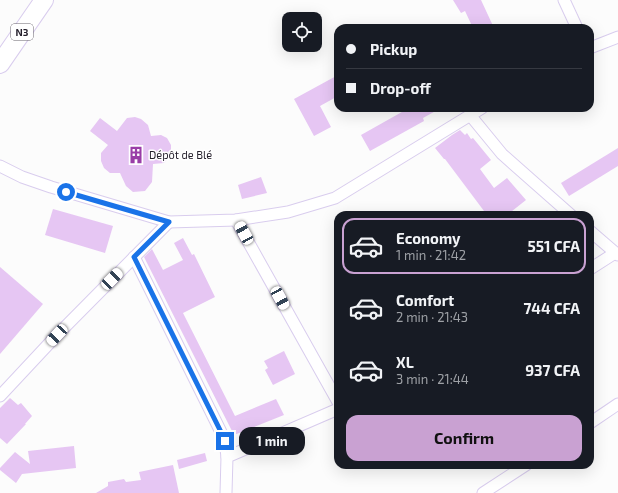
<!DOCTYPE html>
<html lang="en">
<head>
<meta charset="utf-8">
<style>
	body { margin:0; font-family:"Exo 2",sans-serif; background:#20242c; color:#f1f3f6; height:100vh; display:flex; flex-direction:column; font-size:15px; white-space:nowrap }
	* { box-sizing:border-box; margin:0 }
	p { font-size:13px; color:#9ea1a6 }
	.icon { flex:none; width:22px; height:22px; fill:none; stroke:currentColor; stroke-width:2; stroke-linecap:round; stroke-linejoin:round }
	.map { position:relative; flex:1; overflow:hidden }
	.details { position:absolute; left:334px; top:211px; width:260px; height:258px; display:flex; flex-direction:column; background:#171b24; border-radius:12px; box-shadow:0 4px 16px #0002 }
	.details>* { flex:none }
	.top-card { position:absolute; left:334px; top:24px; width:260px; height:88px; border-radius:12px; box-shadow:0 4px 16px #0002; display:grid; align-content:center; height:88px; padding:0 12px; background:#171b24 }
	.buttons { position:absolute; left:282px; top:12px; display:grid; gap:8px }
	.buttons a { display:grid; place-items:center; width:40px; height:40px; border-radius:8px; background:#171b24; box-shadow:0 4px 16px #0002; font-size:20px }
	.end { position:absolute; width:18px; height:18px; margin:-9px; border:5px solid #1a73e8; background:#fff; box-shadow:0 0 0 2px #fff }
	.from { border-radius:50% }
	.bubble { position:absolute; height:28px; border-radius:12px; background:#171b24; box-shadow:0 4px 16px #0002; font-size:13px; font-weight:700; line-height:28px; text-align:center }
	.car { position:absolute; width:12px; height:24px; margin:-12px -6px; border-radius:5px; box-shadow:0 0 3px 1px #0007; background:linear-gradient(#fff 24%,#345 0 40%,#fff 0 76%,#345 0 86%,#fff 0) }
	.top-card b { display:flex; align-items:center; gap:14px; height:38px; font-size:15px }
	.top-card b+b { border-top:1px solid #363941 }
	.top-card i { width:10px; height:10px; background:#f1f3f6 }
	ul { padding:7px 0 0; list-style:none }
	li { display:flex; align-items:center; gap:12px; height:56px; margin:0 8px 6px; padding:0 4px; border:2px solid transparent; border-radius:12px }
	li div { flex:1 }
	li b { display:block; font-size:15px }
	li em { font-style:normal; font-weight:700 }
	li.selected { border-color:#c9a1d2 }
	li>.icon { width:36px; height:36px; stroke-width:1.5 }
	.cta { display:flex; gap:8px; margin-top:auto; padding:8px 12px }
	.cta a { flex:1; height:46px; border-radius:12px; background:#c9a1d2; color:#111; font-size:16px; font-weight:700; line-height:46px; text-align:center }
	.map>svg:first-child { display:block }
	.building { fill:#e6c6f3 }
	.lines { fill:none; stroke-linecap:round; stroke-linejoin:round }
	.minor-casing { stroke:#d9cdee; stroke-width:13 }
	.trunk-casing { stroke:#d9cdee; stroke-width:20 }
	.minor { stroke:#fff; stroke-width:11 }
	.trunk { stroke:#fff; stroke-width:18 }
	.route { stroke:#1a73e8; stroke-width:5 }
	.labels { text-anchor:middle; stroke-width:3; stroke-linejoin:round; paint-order:stroke }
	.shield { fill:#fff; stroke:#66626b; stroke-width:1 }
	.shield-label { font-size:10px; font-weight:bold; fill:#241f2b }
	.poi-label { font-size:11px; fill:#241f2b; stroke:#fff; text-anchor:start }
</style>
</head>
<body>
<div class="map">
<svg width="618" height="493" viewBox="0 0 618 493">
	<rect width="100%" height="100%" fill="#fcfcfc"/>
	<!-- building -->
	<g class="building">
		<polygon points="453,0 481,0 494,28 473,28 465,11 461,13"/>
		<polygon points="338,75 338,96 320,106 331,127 314,136 294,99"/>
		<polygon points="409,108 441,108 423,118 424,121 370,151 361,135"/>
		<polygon points="135,117 141,119 148,125 151,136 161,135 167,138 171,145 171,155 164,163 153,164 152,182 145,191 133,192 126,186 120,173 110,173 104,168 101,161 101,153 108,145 90,131 100,118 117,131 127,118"/>
		<polygon points="460,130 465,135 467,133 471,139 473,138 491,160 480,169 494,188 507,178 526,200 507,215 487,215 445,159 444,159 435,148 452,135"/>
		<polygon points="618,148 618,166 569,196 561,183"/>
		<polygon points="261,177 267,193 242,199 238,185"/>
		<polygon points="53,209 113,226 105,253 45,235"/>
		<polygon points="183,238 192,255 194,254 215,297 183,313 235,416 276,399 284,415 234,435 144,257 152,249 163,270 183,260 174,243"/>
		<polygon points="0,267 43,304 0,354"/>
		<polygon points="284,351 295,374 273,385 265,370 268,368 264,361"/>
		<polygon points="10,398 18,405 21,403 32,416 25,424 26,424 7,444 0,438 0,408"/>
		<polygon points="74,446 76,468 22,474 16,483 0,470 0,468 15,452 30,464 28,451"/>
		<polygon points="205,453 207,461 179,469 177,460"/>
		<polygon points="173,465 179,493 96,493 108,486 108,482 124,479 126,482 141,480 139,472"/>
	</g>
	<g class="lines">
		<!-- minor casing -->
		<g class="minor-casing">
			<g id="minor">
				<polyline points="564,0 577,28"/>
				<polyline points="590,48 618,37"/>
				<polyline points="470,115 502,154 571,215"/>
				<polyline points="0,166 22,177 51,187 169,222 236,220 288,212 335,198 482,108"/>
				<polyline points="236,220 338,402"/>
				<polyline points="590,231 618,255"/>
				<polyline points="134,257 220,430 225,441 227,457"/>
				<polyline points="590,269 615,253"/>
				<polyline points="0,396 57,335 169,222"/>
				<polyline points="590,423 618,404"/>
				<polyline points="226,493 227,457 338,409"/>
				<polyline points="483,493 526,465"/>
			</g>
		</g>
		<!-- trunk casing -->
		<g class="trunk-casing">
			<polyline id="trunk" points="0,64 44,0"/>
		</g>
		<!-- minor -->
		<use href="#minor" class="minor"/>
		<!-- trunk -->
		<use href="#trunk" class="trunk"/>
	</g>
	<g class="lines">
		<!-- route -->
		<polyline class="route" points="66,192 169,222 134,257 220,430 225,441"/>
	</g>
	<!-- icons -->
	<defs>
		<g id="building-bare" transform="scale(1.38)"><path d="M-4-6H4V6H1V3H-1V6H-4ZM-2.5-4.3h1.7v1.8h-1.7ZM.8-4.3h1.7v1.8H.8ZM-2.5-1h1.7V.8h-1.7ZM.8-1h1.7V.8H.8Z" fill="#993da7" stroke="#fff" stroke-width="2.5" paint-order="stroke"/></g>
	</defs>
	<g fill-rule="evenodd">
		<use href="#building-bare" x="136" y="155"/>
	</g>
	<g class="labels">
		<!-- shield labels -->
		<rect class="shield" x="11" y="24" width="22" height="16" rx="3"/>
		<g class="shield-label">
			<text x="22" y="36">N3</text>
		</g>
		<!-- poi labels -->
		<g class="poi-label">
			<text x="149" y="159">Dépôt de Blé</text>
		</g>
	</g>
</svg>
<div class="buttons">
<a><svg class="icon" aria-label="locate" viewBox="0 0 24 24"><circle cx="12" cy="12" r="6"/><path d="M12 2v4M12 18v4M2 12h4M18 12h4"/></svg></a>
</div>
<i class="end from" style="left:66px;top:192px"></i>
<i class="end" style="left:225px;top:441px"></i>
<div class="bubble" style="left:239px;top:427px;width:66px">1 min</div>
<i class="car" style="left:244px;top:233px;rotate:331deg"></i>
<i class="car" style="left:112px;top:279px;rotate:45deg"></i>
<i class="car" style="left:280px;top:298px;rotate:151deg"></i>
<i class="car" style="left:57px;top:335px;rotate:223deg"></i>
<div class="top-card">
<b><i class="from"></i>Pickup</b>
<b><i></i>Drop-off</b>
</div>
<section class="details">
<ul>
<li class="selected"><svg class="icon" aria-label="car" viewBox="0 0 24 24"><path d="M5 17H2v-5l4-1 3-4h7l3 4 3 1v5h-3M9 17h6M6 11h13"/><circle cx="7" cy="17" r="2"/><circle cx="17" cy="17" r="2"/></svg><div><b>Economy</b><p>1 min · 21:42</p></div><em>551 CFA</em></li>
<li><svg class="icon" aria-label="car" viewBox="0 0 24 24"><path d="M5 17H2v-5l4-1 3-4h7l3 4 3 1v5h-3M9 17h6M6 11h13"/><circle cx="7" cy="17" r="2"/><circle cx="17" cy="17" r="2"/></svg><div><b>Comfort</b><p>2 min · 21:43</p></div><em>744 CFA</em></li>
<li><svg class="icon" aria-label="car" viewBox="0 0 24 24"><path d="M5 17H2v-5l4-1 3-4h7l3 4 3 1v5h-3M9 17h6M6 11h13"/><circle cx="7" cy="17" r="2"/><circle cx="17" cy="17" r="2"/></svg><div><b>XL</b><p>3 min · 21:44</p></div><em>937 CFA</em></li>
</ul>
<div class="cta"><a>Confirm</a></div>
</section>
</div>
</body>
</html>
